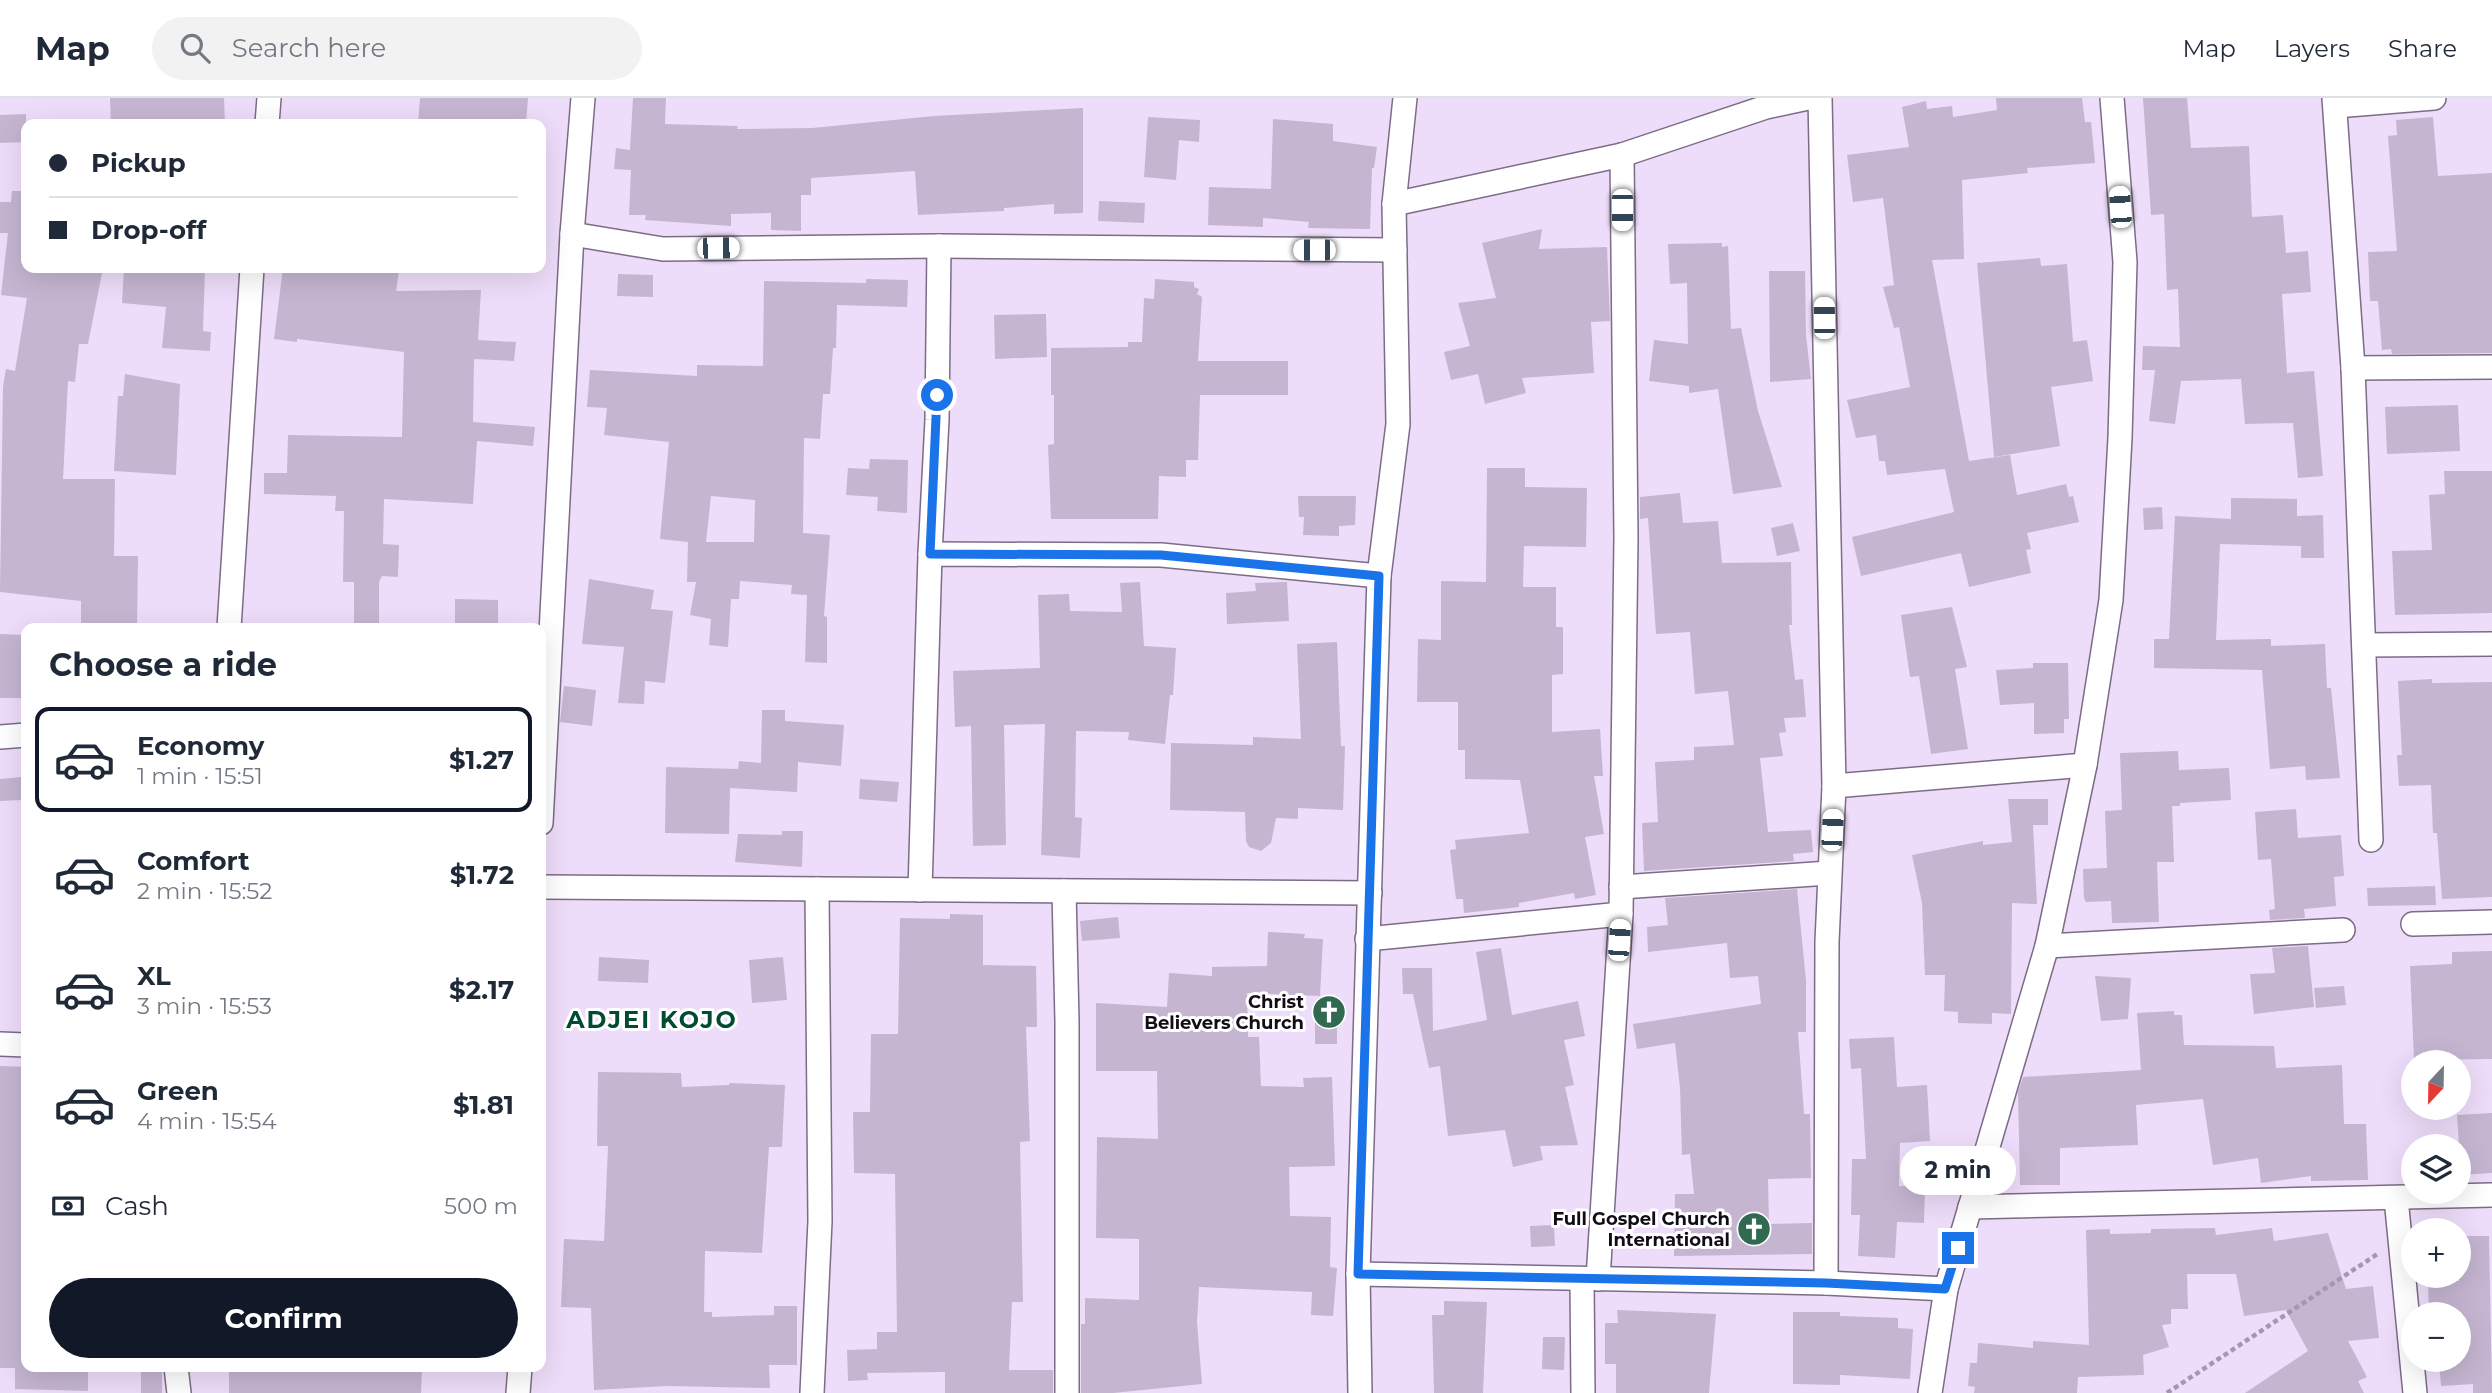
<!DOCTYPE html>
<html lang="en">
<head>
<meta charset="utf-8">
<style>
	body { margin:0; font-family:Montserrat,sans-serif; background:#f2f2f3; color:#1f2937; height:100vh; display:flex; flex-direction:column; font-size:26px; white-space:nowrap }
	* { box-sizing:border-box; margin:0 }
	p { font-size:23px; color:#747a83 }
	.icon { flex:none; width:38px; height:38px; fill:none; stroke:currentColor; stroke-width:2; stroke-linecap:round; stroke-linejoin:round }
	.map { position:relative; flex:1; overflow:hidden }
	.details { position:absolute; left:21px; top:525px; width:525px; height:749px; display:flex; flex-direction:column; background:#fff; border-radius:14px; box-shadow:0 7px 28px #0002 }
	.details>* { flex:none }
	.hud { position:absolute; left:21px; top:21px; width:525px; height:154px; border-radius:14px; box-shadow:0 7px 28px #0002; display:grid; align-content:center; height:154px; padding:0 28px; background:#fff }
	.needle { width:46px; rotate:202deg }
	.controls { position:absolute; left:2401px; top:952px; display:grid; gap:14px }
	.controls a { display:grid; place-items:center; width:70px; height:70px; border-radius:50%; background:#fff; box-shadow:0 7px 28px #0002; font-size:35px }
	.end { position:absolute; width:32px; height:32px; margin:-16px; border:9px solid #1a73e8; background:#fff; box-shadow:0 0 0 4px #fff }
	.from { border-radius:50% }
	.bubble { position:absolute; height:49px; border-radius:24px; background:#fff; box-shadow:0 7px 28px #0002; font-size:23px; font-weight:700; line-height:49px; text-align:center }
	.car { position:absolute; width:21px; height:42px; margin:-21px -10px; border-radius:9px; box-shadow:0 0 5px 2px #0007; background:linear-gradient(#fff 24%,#345 0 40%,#fff 0 76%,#345 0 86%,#fff 0) }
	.hud b { display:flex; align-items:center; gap:24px; height:66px; font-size:26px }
	.hud b+b { border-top:2px solid #e0e1e3 }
	.hud i { width:18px; height:18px; background:#1f2937 }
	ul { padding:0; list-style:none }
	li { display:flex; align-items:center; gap:21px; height:105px; margin:0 14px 10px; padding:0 14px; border:4px solid transparent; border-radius:14px }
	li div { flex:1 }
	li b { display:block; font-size:26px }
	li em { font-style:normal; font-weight:700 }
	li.active { border-color:#111827 }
	li>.icon { width:63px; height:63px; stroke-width:1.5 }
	h2 { padding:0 28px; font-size:32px; line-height:84px }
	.pay { display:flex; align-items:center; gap:18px; height:77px; padding:0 28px; font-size:26px }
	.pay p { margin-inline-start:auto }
	.primary-button { display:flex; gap:14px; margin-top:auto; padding:14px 28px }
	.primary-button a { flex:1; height:80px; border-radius:42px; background:#111827; color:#fff; font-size:28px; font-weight:700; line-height:80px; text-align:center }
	header { display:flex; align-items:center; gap:42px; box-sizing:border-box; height:98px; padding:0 35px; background:#fff; border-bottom:2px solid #e0e1e3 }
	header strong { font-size:33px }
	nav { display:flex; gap:38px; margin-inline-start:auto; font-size:24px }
	.search { width:490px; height:63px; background:#f2f2f3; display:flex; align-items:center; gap:18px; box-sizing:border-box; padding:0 24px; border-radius:38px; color:#747a83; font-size:26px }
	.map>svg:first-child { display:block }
	.building { fill:#c5b5d1; fill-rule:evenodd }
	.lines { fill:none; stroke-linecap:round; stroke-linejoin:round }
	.minor-casing { stroke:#7c6c86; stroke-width:26 }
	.path { stroke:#a497ae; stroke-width:4.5; stroke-dasharray:5 3.5; stroke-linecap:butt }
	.minor { stroke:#fff; stroke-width:23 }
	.route { stroke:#1a73e8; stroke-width:9 }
	.labels { text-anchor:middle; stroke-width:6; stroke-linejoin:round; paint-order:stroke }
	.poi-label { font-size:18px; font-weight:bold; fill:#120c16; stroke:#fff; text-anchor:end }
	.district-label { font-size:24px; font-weight:bold; letter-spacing:2px; fill:#004b32; stroke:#fff }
</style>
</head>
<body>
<header>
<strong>Map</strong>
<div class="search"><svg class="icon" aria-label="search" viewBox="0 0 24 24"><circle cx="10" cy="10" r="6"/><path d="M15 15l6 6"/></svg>Search here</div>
<nav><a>Map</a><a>Layers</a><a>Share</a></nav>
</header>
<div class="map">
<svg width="2492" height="1295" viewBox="0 0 2492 1295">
	<rect width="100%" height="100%" fill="#eeddfa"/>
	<!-- building -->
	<g class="building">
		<polygon points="110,0 224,0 225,26 111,26"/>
		<polygon points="420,0 528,0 526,26 418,26"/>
		<polygon points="633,0 666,0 665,26 738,28 737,31 812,30 934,18 1083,10 1083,115 1054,116 1054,106 1004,110 1004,113 918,117 915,73 811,80 811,97 801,97 801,133 771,132 771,115 731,116 731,128 645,122 646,117 629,117 631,72 614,71 616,50 630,52"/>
		<polygon points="1996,0 2082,0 2085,24 2091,24 2095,65 2027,70 2028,75 1962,82 1964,161 1932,162 1969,363 2010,357 2017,397 2066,386 2069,399 2073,398 2079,424 2027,435 2031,451 2026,452 2031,475 1969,489 1961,455 1861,478 1852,439 1954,414 1945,371 1887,377 1885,363 1879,363 1876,337 1856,340 1847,302 1910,289 1899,229 1894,230 1883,189 1894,187 1883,100 1853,104 1847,57 1909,49 1902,9 1926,3 1927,11 1952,8 1953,19 1997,12"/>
		<polygon points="2143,0 2187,0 2191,50 2249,48 2252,119 2283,117 2286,155 2308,153 2311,194 2282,196 2287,275 2314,273 2323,378 2298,380 2293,325 2245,326 2241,281 2181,283 2175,326 2149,323 2155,272 2142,272 2143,248 2180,249 2178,191 2167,192 2164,116 2151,117"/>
		<polygon points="26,16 26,44 0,45 0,17"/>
		<polygon points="1148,19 1200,22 1199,44 1179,42 1176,82 1144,79"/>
		<polygon points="2433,19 2438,78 2492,75 2492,255 2392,256 2391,251 2382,252 2378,203 2370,203 2368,154 2397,153 2388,38 2397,37 2396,22"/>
		<polygon points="1273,21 1333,26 1333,43 1377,49 1374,70 1372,70 1370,131 1308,130 1309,124 1263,120 1263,129 1208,127 1209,89 1271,91"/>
		<polygon points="12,93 26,93 26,170 103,170 88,246 79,246 75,284 68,283 63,381 115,381 114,458 138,458 137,530 81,530 81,503 0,494 3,289 6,271 15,273 27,200 1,197 8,135 0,135 0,104 11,104"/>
		<polygon points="1099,103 1145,105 1144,125 1098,123"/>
		<polygon points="1542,131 1539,151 1607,149 1610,223 1591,224 1594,275 1522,280 1526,295 1485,306 1478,276 1451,282 1444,254 1470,248 1458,205 1496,200 1482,145"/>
		<polygon points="1722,145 1722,149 1728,148 1731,231 1741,230 1758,313 1782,389 1733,396 1718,291 1689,295 1689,288 1649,283 1654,242 1688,246 1687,185 1670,186 1668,146"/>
		<polygon points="2040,160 2041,168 2067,166 2073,244 2087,242 2093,283 2051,289 2060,348 1994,359 1977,165"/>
		<polygon points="124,170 205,170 203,233 211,234 210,253 162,250 166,209 122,205"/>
		<polygon points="283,170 373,170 399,173 396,193 481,192 478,242 516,244 514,263 474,261 473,324 535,329 533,348 477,343 473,406 384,401 383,446 399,447 398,479 382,478 379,484 379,530 354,530 354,484 343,484 344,413 335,413 336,398 264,396 264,375 287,375 288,337 402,339 404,254 297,241 297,244 274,241"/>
		<polygon points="1769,173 1805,173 1806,237 1811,281 1770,284"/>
		<polygon points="618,176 653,177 653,199 617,198"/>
		<path d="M866,181L908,182L907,209L837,207L836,250H833L830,296H823L820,341L804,340L803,435L830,437L824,518L827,519V565L805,564L807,497L791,496L792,487L740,483L739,501H731L728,549L709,547L711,521L690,517L696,484H687L688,444L660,441L669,344L604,337L607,310L587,309L590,272L697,278V267L763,268L764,183L866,185ZM711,398L755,402L754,444H706Z"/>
		<polygon points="1155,181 1194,184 1194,189 1199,191 1197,196 1202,199 1198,263 1288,263 1288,297 1200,297 1198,362 1186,362 1186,379 1159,378 1158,421 1051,421 1048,347 1054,346 1054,297 1051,297 1051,250 1128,249 1128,244 1142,244 1144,200 1154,201"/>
		<polygon points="1046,216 1047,259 995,261 994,217"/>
		<polygon points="125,276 180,286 176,377 114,373 118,298 123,298"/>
		<polygon points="2458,307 2460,353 2387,356 2385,309"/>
		<polygon points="870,361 908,362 907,415 877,413 878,399 846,397 848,370 869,371"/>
		<polygon points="1487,370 1525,370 1525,389 1587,390 1586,449 1524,448 1523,489 1556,489 1556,529 1563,529 1563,576 1552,577 1552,634 1600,631 1603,678 1594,678 1604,736 1585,739 1596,797 1575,801 1574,795 1519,805 1519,809 1464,815 1463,801 1456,801 1450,752 1456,751 1455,742 1529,735 1520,682 1465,681 1465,652 1458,652 1458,604 1417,604 1418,541 1441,542 1441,483 1486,484"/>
		<polygon points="2444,373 2492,373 2492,515 2395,517 2392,453 2432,452 2429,397 2445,396"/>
		<polygon points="1680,395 1683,425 1718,423 1722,465 1791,464 1792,527 1789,527 1795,582 1803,581 1806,619 1784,620 1786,634 1779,635 1783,658 1760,660 1768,734 1811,732 1813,754 1793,756 1794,763 1644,773 1642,725 1658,724 1655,664 1694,662 1694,649 1734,647 1728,593 1695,596 1690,534 1656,536 1648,420 1640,421 1640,399"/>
		<polygon points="1298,398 1356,398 1355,427 1339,428 1339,438 1303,437 1304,419 1299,419"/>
		<polygon points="2231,400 2297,401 2297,418 2323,417 2324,460 2301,460 2301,448 2220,446 2216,542 2271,541 2271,548 2325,546 2327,590 2331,590 2340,680 2306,682 2305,668 2270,671 2262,572 2154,570 2154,541 2169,541 2175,418 2231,421"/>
		<polygon points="2162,409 2163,431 2144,432 2143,410"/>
		<polygon points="1793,425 1800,453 1777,458 1771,430"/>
		<polygon points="589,481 654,492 651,511 673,513 665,585 645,583 644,606 618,605 624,549 582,546"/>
		<polygon points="1140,484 1144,548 1176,550 1173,597 1170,597 1165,646 1128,642 1129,634 1076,633 1075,719 1082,720 1080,760 1041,757 1045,626 1004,627 1006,747 973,748 971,628 955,629 953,573 1040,570 1038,497 1069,496 1070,513 1122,514 1120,485"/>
		<polygon points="1287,484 1289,523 1227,526 1226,495 1256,493 1255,485"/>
		<polygon points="455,501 498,502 498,530 455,530"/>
		<polygon points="1952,509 1967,569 1955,571 1968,651 1931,656 1919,578 1910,579 1901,517"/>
		<polygon points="0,536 26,537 26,600 0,600"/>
		<polygon points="1337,544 1341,648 1345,648 1343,712 1298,710 1298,721 1276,720 1271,745 1261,753 1249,749 1246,743 1245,714 1170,712 1171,645 1253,647 1253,639 1301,641 1297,546"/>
		<polygon points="2033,565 2068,565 2069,621 2064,621 2064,635 2034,636 2034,605 2000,607 1996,572 2033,570"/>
		<polygon points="2432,581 2432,585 2492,584 2492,799 2442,801 2437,735 2433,735 2431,687 2399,688 2397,657 2402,657 2398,583"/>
		<polygon points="564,588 596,592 592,628 560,624"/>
		<polygon points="762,612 785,612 785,623 844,627 841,668 798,664 797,694 730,690 729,736 665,735 666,669 738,671 739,663 761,665"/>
		<polygon points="2178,653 2179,672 2229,670 2231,702 2180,705 2180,708 2172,708 2174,764 2157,764 2159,824 2112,825 2111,803 2086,804 2084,800 2083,771 2107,770 2105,713 2122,712 2120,655"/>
		<polygon points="21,679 22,702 0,703 0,681"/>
		<polygon points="860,681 899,684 897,704 859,701"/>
		<polygon points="2008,701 2048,701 2048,727 2033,727 2037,806 2012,805 2011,916 1992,915 1992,926 1958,925 1958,914 1944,913 1945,877 1925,877 1922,805 1912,757 1983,743 1983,747 2012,744"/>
		<polygon points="2296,711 2298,740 2341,737 2344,778 2334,779 2336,808 2304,811 2305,820 2270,822 2269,812 2275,811 2271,761 2258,762 2255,714"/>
		<polygon points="782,733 803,733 802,769 735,764 738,736 782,737"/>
		<polygon points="2435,788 2436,807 2368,808 2367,790"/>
		<polygon points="1797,791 1806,883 1806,934 1798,934 1804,1016 1810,1016 1811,1080 1768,1081 1769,1126 1812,1125 1812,1156 1674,1158 1675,1096 1694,1096 1690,1056 1682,1057 1680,990 1675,945 1637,951 1633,926 1761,906 1758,878 1730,880 1727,845 1648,854 1647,829 1668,827 1665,800"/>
		<polygon points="950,816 983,817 983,867 1036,868 1037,929 1026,929 1030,1043 1020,1044 1023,1204 1012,1204 1009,1272 1053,1272 1053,1295 945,1295 945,1274 867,1275 868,1282 848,1283 847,1252 877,1251 877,1234 897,1234 895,1076 854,1075 853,1014 870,1014 871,936 898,936 900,820 950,821"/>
		<polygon points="1118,819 1120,840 1082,843 1080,823"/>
		<polygon points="1268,834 1305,836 1304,840 1323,841 1320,898 1247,895 1248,939 1259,939 1261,988 1304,989 1303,980 1332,979 1335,1068 1289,1069 1290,1118 1331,1119 1330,1169 1337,1170 1333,1218 1311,1217 1312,1194 1199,1189 1197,1224 1202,1286 1113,1295 1081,1295 1081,1226 1085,1226 1085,1200 1139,1202 1139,1141 1096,1140 1097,1039 1158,1041 1157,973 1096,973 1096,905 1167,909 1169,875 1212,878 1212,869 1267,868"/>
		<polygon points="2308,848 2314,909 2254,916 2250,876 2275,875 2272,850"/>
		<polygon points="1501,850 1512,917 1578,903 1585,938 1564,942 1574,987 1565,989 1578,1047 1540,1048 1543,1062 1513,1069 1505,1032 1448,1038 1440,968 1429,970 1413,896 1403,896 1402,870 1432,870 1433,933 1487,922 1476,854"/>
		<polygon points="2492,853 2492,961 2414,962 2410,868 2452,866 2452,854"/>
		<polygon points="599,859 649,862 648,885 598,883"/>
		<polygon points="783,859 787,902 752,905 749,862"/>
		<polygon points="2095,878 2131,880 2128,921 2101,923"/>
		<polygon points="2344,888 2346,907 2316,910 2314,890"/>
		<polygon points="2174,913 2174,917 2182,917 2184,947 2274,948 2276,970 2342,967 2344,1026 2366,1026 2368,1082 2311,1083 2311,1078 2261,1085 2258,1060 2213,1067 2203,1001 2136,1007 2138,1047 2060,1050 2060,1087 2020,1087 2018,994 2023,979 2141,972 2137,915"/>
		<polygon points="1315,923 1337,924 1337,946 1315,946"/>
		<polygon points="1894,939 1897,989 1927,987 1930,1043 1900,1045 1899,1088 1925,1089 1924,1125 1897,1124 1895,1160 1858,1158 1860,1117 1851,1117 1852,1061 1866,1061 1861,970 1851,971 1849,941"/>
		<polygon points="0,968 26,969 26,1269 88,1269 88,1293 15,1291 15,1270 0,1270"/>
		<polygon points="598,974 681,975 682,989 729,987 729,985 785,987 782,1049 769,1049 762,1155 705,1153 704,1214 712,1214 712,1219 774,1217 774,1208 797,1208 797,1267 769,1267 770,1290 667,1288 594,1292 591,1210 561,1209 564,1141 604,1143 608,1048 597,1048"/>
		<polygon points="2492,1015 2492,1075 2461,1077 2457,1017"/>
		<polygon points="1554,1127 1555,1148 1531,1149 1530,1128"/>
		<polygon points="2215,1130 2216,1137 2272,1130 2274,1143 2328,1135 2346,1191 2373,1188 2379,1240 2348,1243 2367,1279 2358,1283 2364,1295 2245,1295 2308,1253 2286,1212 2244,1218 2236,1176 2187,1176 2188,1211 2171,1211 2171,1226 2162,1227 2169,1249 2143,1257 2144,1277 2078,1279 2077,1295 1974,1295 1975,1289 1968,1288 1970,1265 1977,1265 1978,1245 2033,1250 2033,1243 2089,1247 2086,1132 2110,1131 2110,1136 2151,1135 2151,1131"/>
		<polygon points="2459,1138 2489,1138 2492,1295 2473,1295 2473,1286 2441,1288 2439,1262 2459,1262 2459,1216 2429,1216 2428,1183 2459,1183"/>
		<polygon points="1444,1203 1487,1204 1483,1295 1434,1295 1432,1217 1444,1217"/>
		<polygon points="1617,1212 1716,1216 1709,1295 1616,1295 1616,1266 1605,1266 1605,1225 1618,1225"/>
		<polygon points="1793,1214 1840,1214 1840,1218 1898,1220 1898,1230 1913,1231 1910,1281 1840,1277 1840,1287 1793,1286"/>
		<polygon points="1543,1239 1565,1239 1564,1272 1542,1271"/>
		<polygon points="229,1269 422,1269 421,1295 229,1295"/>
		<rect x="141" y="1270" width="21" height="25"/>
	</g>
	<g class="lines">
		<!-- minor casing -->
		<g class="minor-casing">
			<g id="minor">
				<polyline points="1820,0 1834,688 1827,844 1826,1185"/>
				<polyline points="2334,0 2353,270 2371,742"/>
				<polyline points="2336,8 2434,0"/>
				<polyline points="267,26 269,0"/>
				<polyline points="1394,106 1622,57 1766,9 1808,0"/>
				<polyline points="572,136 663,151 939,148 1395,152"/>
				<polyline points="2353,270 2492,269"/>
				<polyline points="930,456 937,322 939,148"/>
				<polyline points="229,530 252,170"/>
				<polyline points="2365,547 2492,546"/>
				<polyline points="0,639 26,637"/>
				<polyline points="1834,688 2085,667"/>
				<polyline points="541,725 572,136 583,0"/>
				<polyline points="541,789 1370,795"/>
				<polyline points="1621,789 1829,775"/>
				<polyline points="920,792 930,456 1161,457 1379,478"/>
				<polyline points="1064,793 1067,923 1067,1295"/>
				<polyline points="2413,826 2492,824"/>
				<polyline points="1367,841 1621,816"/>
				<polyline points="2047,848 2343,832"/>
				<polyline points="0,946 26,947"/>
				<polyline points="2396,1100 2415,1295"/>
				<polyline points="1970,1109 2492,1097"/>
				<polyline points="1358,1176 1826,1185 1946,1191"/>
				<polyline points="1598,1181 1621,816 1626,440 1622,57"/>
				<polyline points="1582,1182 1583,1295"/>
				<polyline points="176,1269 179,1295"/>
				<polyline points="518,1295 520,1269"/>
				<polyline points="812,1295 820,1123 817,791"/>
				<polyline points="1360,1295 1358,1176 1379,478 1398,326 1394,106 1405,0"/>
				<polyline points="1930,1295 1946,1191 2047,848 2085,667 2111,502 2120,340 2125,164 2112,0"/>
			</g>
		</g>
		<!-- path -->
		<polyline class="path" points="2167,1295 2379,1155"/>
		<!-- minor -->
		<use href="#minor" class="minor"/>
	</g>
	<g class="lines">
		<!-- route -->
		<polyline class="route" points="937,297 930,456 1161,457 1379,478 1358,1176 1826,1185 1945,1191 1958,1150"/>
	</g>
	<!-- icons -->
	<defs>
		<g id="church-disc" transform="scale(1.75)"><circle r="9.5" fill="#316951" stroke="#fff"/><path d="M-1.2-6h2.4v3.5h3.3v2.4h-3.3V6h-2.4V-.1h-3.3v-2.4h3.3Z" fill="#fff"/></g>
	</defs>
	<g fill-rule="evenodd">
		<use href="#church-disc" x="1329" y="914"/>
		<use href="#church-disc" x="1754" y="1131"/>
	</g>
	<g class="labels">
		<!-- poi labels -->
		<g class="poi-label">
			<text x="1304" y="910">Christ<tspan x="1304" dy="21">Believers Church</tspan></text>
			<text x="1730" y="1127">Full Gospel Church<tspan x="1730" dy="21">International</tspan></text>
		</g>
		<!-- district labels -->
		<g class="district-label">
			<text x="652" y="930">ADJEI KOJO</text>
		</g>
	</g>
</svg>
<div class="controls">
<a><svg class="needle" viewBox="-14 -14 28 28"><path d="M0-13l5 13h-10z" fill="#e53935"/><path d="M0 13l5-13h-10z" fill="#747a83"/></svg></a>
<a><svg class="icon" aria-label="layers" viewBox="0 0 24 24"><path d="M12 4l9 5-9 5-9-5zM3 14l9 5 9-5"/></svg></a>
<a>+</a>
<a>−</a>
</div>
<i class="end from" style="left:937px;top:297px"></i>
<i class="end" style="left:1958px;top:1150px"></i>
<div class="bubble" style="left:1900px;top:1048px;width:116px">2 min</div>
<i class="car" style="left:2120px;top:109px;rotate:356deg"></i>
<i class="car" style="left:1622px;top:112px;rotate:180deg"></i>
<i class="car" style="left:718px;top:150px;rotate:89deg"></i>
<i class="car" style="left:1314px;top:152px;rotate:270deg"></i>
<i class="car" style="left:1824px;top:220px;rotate:359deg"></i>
<i class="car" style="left:1832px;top:732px;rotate:3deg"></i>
<i class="car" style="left:1619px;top:842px;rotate:4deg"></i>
<div class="hud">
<b><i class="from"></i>Pickup</b>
<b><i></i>Drop-off</b>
</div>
<section class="details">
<h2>Choose a ride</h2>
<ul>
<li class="active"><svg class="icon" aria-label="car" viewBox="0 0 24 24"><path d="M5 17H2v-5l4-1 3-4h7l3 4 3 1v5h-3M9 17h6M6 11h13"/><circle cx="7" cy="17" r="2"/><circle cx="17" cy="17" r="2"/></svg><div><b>Economy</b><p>1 min · 15:51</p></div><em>$1.27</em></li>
<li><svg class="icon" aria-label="car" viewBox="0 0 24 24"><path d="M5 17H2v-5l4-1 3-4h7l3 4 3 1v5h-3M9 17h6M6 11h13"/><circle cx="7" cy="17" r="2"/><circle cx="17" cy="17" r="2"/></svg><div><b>Comfort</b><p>2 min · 15:52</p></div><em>$1.72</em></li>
<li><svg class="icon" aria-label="car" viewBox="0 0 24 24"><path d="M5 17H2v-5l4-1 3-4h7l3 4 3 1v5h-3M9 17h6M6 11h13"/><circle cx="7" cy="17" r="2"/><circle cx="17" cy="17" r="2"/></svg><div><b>XL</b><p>3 min · 15:53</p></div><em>$2.17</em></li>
<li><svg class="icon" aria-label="car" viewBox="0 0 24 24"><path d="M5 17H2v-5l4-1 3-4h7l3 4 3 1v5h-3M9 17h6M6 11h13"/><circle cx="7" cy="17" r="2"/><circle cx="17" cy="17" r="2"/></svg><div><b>Green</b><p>4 min · 15:54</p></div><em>$1.81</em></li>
</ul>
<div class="pay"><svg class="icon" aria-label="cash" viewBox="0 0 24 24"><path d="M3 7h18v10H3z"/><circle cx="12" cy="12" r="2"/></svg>Cash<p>500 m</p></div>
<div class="primary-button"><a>Confirm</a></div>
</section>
</div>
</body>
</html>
